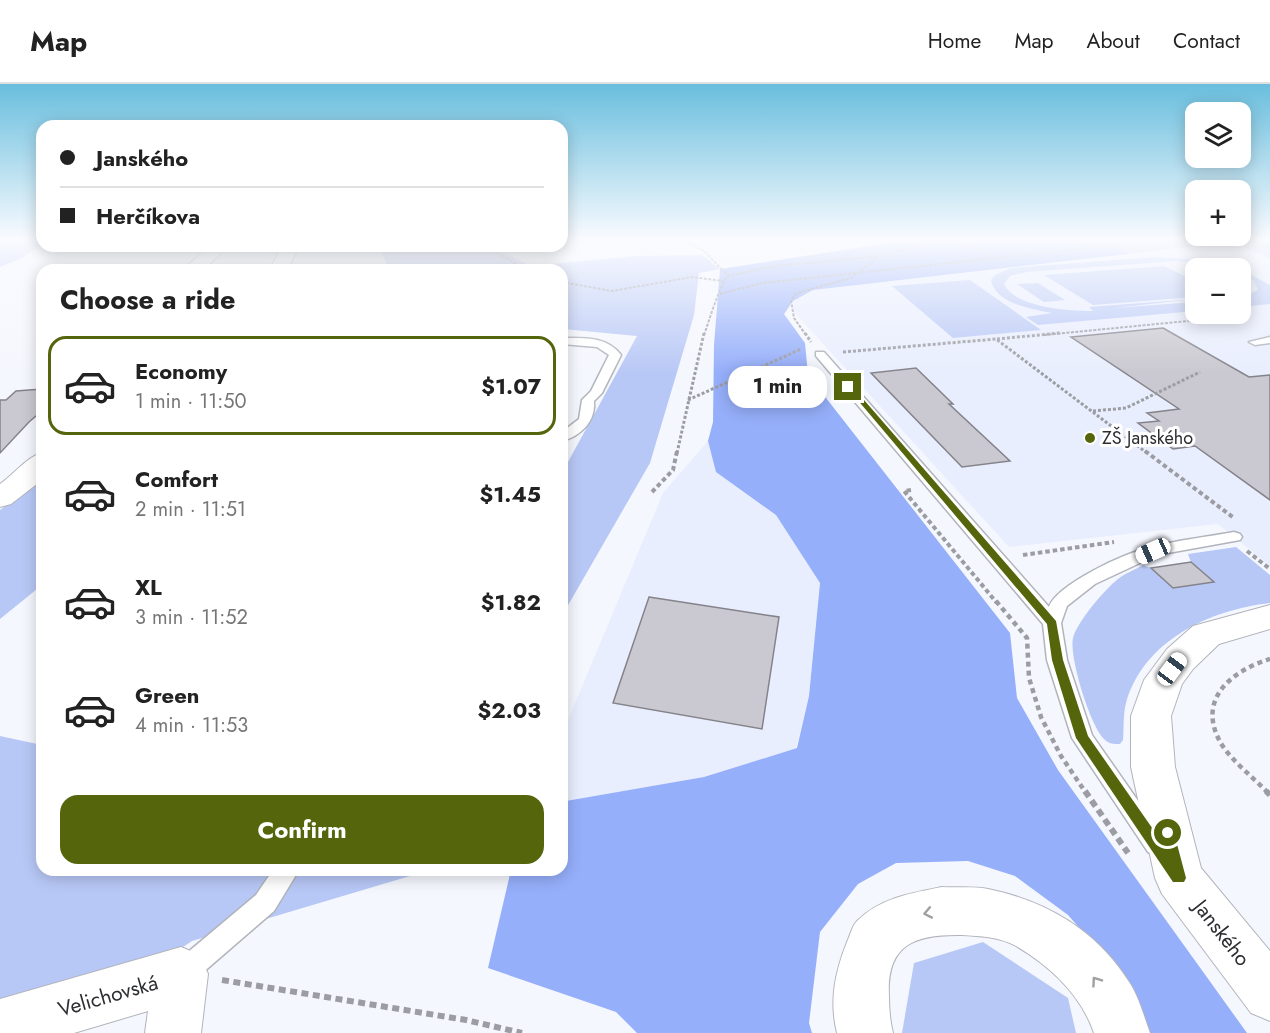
<!DOCTYPE html>
<html lang="en">
<head>
<meta charset="utf-8">
<style>
	body { margin:0; font-family:Jost,sans-serif; background:#f2f2f2; color:#222; height:100vh; display:flex; flex-direction:column; font-size:22px; white-space:nowrap }
	* { box-sizing:border-box; margin:0 }
	p { font-size:20px; color:#767676 }
	.icon { flex:none; width:33px; height:33px; fill:none; stroke:currentColor; stroke-width:2; stroke-linecap:round; stroke-linejoin:round }
	.map { position:relative; flex:1; overflow:hidden }
	.sheet { position:absolute; left:36px; top:180px; width:532px; height:612px; display:flex; flex-direction:column; background:#fff; border-radius:18px; box-shadow:0 3px 15px #0003 }
	.sheet>* { flex:none }
	.hud { position:absolute; left:36px; top:36px; width:532px; height:132px; border-radius:18px; box-shadow:0 3px 15px #0003; display:grid; align-content:center; height:132px; padding:0 24px; background:#fff }
	.fabs { position:absolute; left:1185px; top:18px; display:grid; gap:12px }
	.fabs a { display:grid; place-items:center; width:66px; height:66px; border-radius:12px; background:#fff; box-shadow:0 3px 15px #0003; font-size:30px }
	.end { position:absolute; width:27px; height:27px; margin:-14px; border:8px solid #54650c; background:#fff; box-shadow:0 0 0 3px #fff }
	.from { border-radius:50% }
	.bubble { position:absolute; height:42px; border-radius:18px; background:#fff; box-shadow:0 3px 15px #0003; font-size:20px; font-weight:700; line-height:42px; text-align:center }
	.car { position:absolute; width:18px; height:36px; margin:-18px -9px; border-radius:8px; box-shadow:0 0 4px 2px #0007; background:linear-gradient(#fff 24%,#345 0 40%,#fff 0 76%,#345 0 86%,#fff 0) }
	.hud b { display:flex; align-items:center; gap:21px; height:57px; font-size:22px }
	.hud b+b { border-top:2px solid #e0e0e0 }
	.hud i { width:15px; height:15px; background:#222 }
	ul { padding:0; list-style:none }
	li { display:flex; align-items:center; gap:18px; height:99px; margin:0 12px 9px; padding:0 12px; border:3px solid transparent; border-radius:18px }
	li div { flex:1 }
	li b { display:block; font-size:22px }
	li em { font-style:normal; font-weight:700 }
	li.selected { border-color:#54650c }
	li>.icon { width:54px; height:54px; stroke-width:1.5 }
	h2 { padding:0 24px; font-size:27px; line-height:72px }
	.primary-button { display:flex; gap:12px; margin-top:auto; padding:12px 24px }
	.primary-button a { flex:1; height:69px; border-radius:18px; background:#54650c; color:#fff; font-size:24px; font-weight:700; line-height:69px; text-align:center }
	header { display:flex; align-items:center; gap:36px; box-sizing:border-box; height:84px; padding:0 30px; background:#fff; border-bottom:2px solid #e0e0e0 }
	header strong { font-size:28px }
	nav { display:flex; gap:33px; margin-inline-start:auto; font-size:21px }
	.map>svg:first-child { display:block }
	.built { fill:#e9eefe; fill-rule:evenodd }
	.green { fill:#b8c8f6 }
	.forest { fill:#96affa }
	.building { fill:#cac8d0; stroke:#84838a; stroke-width:1.5 }
	.lines { fill:none; stroke-linecap:round; stroke-linejoin:round }
	.service-casing { stroke:#b2b4bc; stroke-width:3 }
	.minor-casing { stroke:#b2b4bc; stroke-width:2 }
	.path-far4 { stroke:#9c9da3; stroke-width:2; stroke-dasharray:3 1.5; stroke-linecap:butt }
	.path-far3 { stroke:#9c9da3; stroke-width:3; stroke-dasharray:3 2; stroke-linecap:butt }
	.path-far2 { stroke:#9c9da3; stroke-width:4; stroke-dasharray:4.5 3; stroke-linecap:butt }
	.path-far1 { stroke:#9c9da3; stroke-width:4.5; stroke-dasharray:5 4; stroke-linecap:butt }
	.path { stroke:#9c9da3; stroke-width:6; stroke-dasharray:7 4.5; stroke-linecap:butt }
	.service { fill:#fff; fill-rule:evenodd }
	.minor { fill:#fff; fill-rule:evenodd }
	.oneway { stroke:#a0a0a2 }
	.route { fill:#54650c }
	.poi-dot { fill:#54650c; stroke:#fff; stroke-width:2 }
	.labels { text-anchor:middle; stroke-width:6; stroke-linejoin:round; paint-order:stroke }
	.poi-label { font-size:18px; fill:#2c2d30; stroke:#fff; text-anchor:start }
	.near-street-label { font-size:21px; fill:#2c2d30; stroke:#fff }
</style>
</head>
<body>
<header>
<strong>Map</strong>
<nav><a>Home</a><a>Map</a><a>About</a><a>Contact</a></nav>
</header>
<div class="map">
<svg width="1270" height="949" viewBox="0 0 1270 949">
	<rect width="100%" height="100%" fill="#f5f7fe"/>
	<!-- built -->
	<g class="built">
		<path d="M1233,159L1270,174V482L1218,440L1009,463L794,228L793,217L813,206ZM1196,184H1240V230H1196Z"/>
		<polygon points="708,357 717,388 776,431 820,499 809,612 796,664 704,693 563,719 563,648 663,409"/>
	</g>
	<!-- green -->
	<g class="green">
		<polygon points="0,157 42,157 42,160 22,174 0,183"/>
		<polygon points="1108,157 1264,157 1270,159 1270,174 1232,158 1127,170"/>
		<polygon points="379,162 491,162 531,182 636,172 702,171 720,185 699,189 694,231 650,379 563,530 563,387 637,252 563,245 562,186 389,186"/>
		<path d="M1156,173L1202,176L1239,184L1175,177L1027,188L1010,192L1004,200C1015,224 1070,227 1093,227L1089,223L1195,215L1114,224L1195,218V227L1038,241L1026,233L1052,229C1033,225 995,220 991,196L995,191L1011,184Z"/>
		<polygon points="1164,182 1195,197 1195,213 1093,221 1044,191"/>
		<polygon points="1241,185 1270,201 1270,220 1241,223 1241,214 1258,206 1254,197 1241,190"/>
		<polygon points="970,196 1041,246 953,254 892,202"/>
		<polygon points="1038,199 1065,216 1044,218 1017,200"/>
		<polygon points="42,398 42,501 0,535 0,426 36,399"/>
		<path d="M1236,463L1270,491V519C1210,526 1144,556 1126,619C1123,630 1124,644 1123,656L1120,660C1113,660 1109,660 1104,655C1090,641 1069,573 1073,554C1077,538 1105,505 1118,495C1125,489 1135,486 1143,481L1151,484L1173,504L1213,498L1191,478L1188,470Z"/>
		<polygon points="0,652 42,661 42,786 414,786 410,792 192,857 177,867 0,923"/>
		<polygon points="983,858 1068,914 1076,949 902,949 914,879"/>
	</g>
	<!-- forest -->
	<polygon class="forest" points="902,157 1108,157 1128,170 813,206 793,217 784,230 805,259 808,291 1010,549 1017,614 1058,686 1247,949 1149,949 1111,880 1068,831 1015,792 968,777 896,779 858,800 820,848 809,939 812,949 637,949 616,928 488,884 511,786 562,786 562,719 566,717 704,693 797,664 809,612 820,499 776,431 716,388 708,357 713,338 714,261 720,185"/>
	<!-- building -->
	<g class="building">
		<polygon points="1163,244 1249,293 1270,291 1270,416 1195,362 1173,365 1138,339 1159,337 1147,329 1179,325 1071,253"/>
		<polygon points="916,284 953,320 949,320 1010,377 962,383 871,289"/>
		<polygon points="42,305 42,331 36,332 29,338 0,369 0,316 6,316 16,307"/>
		<polygon points="1191,478 1214,498 1173,504 1151,484"/>
		<polygon points="649,513 779,533 762,645 613,619"/>
	</g>
	<g class="lines">
		<!-- service casing -->
		<g class="service-casing">
			<g id="service">
				<polygon points="1270,253 1270,259 1255,261 1249,258"/>
				<path d="M562,254C584,254 607,252 621,271L602,309L594,317C596,337 581,352 562,357V348L579,335L582,316L591,307L609,271L597,263L562,260Z"/>
				<path d="M816,268H824L1049,523C1057,500 1127,468 1151,463C1178,456 1207,453 1234,448L1240,450L1242,453L1240,456L1157,471L1095,500L1067,522L1061,539L1067,576L1092,651L1164,754L1168,761L1164,768L1156,771L1148,768L1072,654L1047,576L1043,540L816,272Z"/>
				<polygon points="273,786 299,786 274,827 193,897 184,901 175,897 171,888 175,879 256,811"/>
			</g>
		</g>
		<!-- minor casing -->
		<g class="minor-casing">
			<g id="minor">
				<polygon points="209,162 229,162 203,186 183,186"/>
				<polygon points="273,162 293,162 297,167 287,186 269,186 279,168"/>
				<path d="M42,369V396L11,420L0,423V400C13,391 28,372 42,369Z"/>
				<polygon points="1270,521 1270,545 1219,560 1193,585 1182,600 1171,632 1175,683 1201,784 1270,867 1270,937 1251,929 1162,810 1155,794 1131,683 1131,632 1144,596 1167,565 1193,542"/>
				<path d="M942,803C957,804 974,802 988,805C1047,817 1097,847 1129,898C1139,913 1144,933 1150,949H1094C1081,911 1050,882 1016,862C1000,853 980,852 962,851C915,850 886,860 889,913C889,925 890,937 893,949H837C829,917 835,888 847,858C850,852 852,842 857,837C880,814 911,809 942,803Z"/>
				<polygon points="181,863 200,871 208,890 201,949 145,949 148,927 74,949 0,949 0,915"/>
			</g>
		</g>
		<!-- path-far4 -->
		<g class="path-far4">
			<polyline points="685,157 704,167 728,192"/>
			<polyline points="950,157 995,172"/>
			<polyline points="1253,157 1270,164"/>
			<polyline points="486,162 526,186"/>
			<polyline points="0,163 13,157"/>
			<polyline points="562,198 612,207 692,193 723,197"/>
			<polyline points="720,210 763,199 1154,157"/>
			<polyline points="1186,230 1195,235"/>
			<path d="M704,251C709,237 720,200 728,192L776,182L871,173L937,157"/>
			<polyline points="806,251 794,234 791,216 797,209 851,194 882,170"/>
			<polyline points="1044,251 1198,236 1195,235"/>
		</g>
		<!-- path-far3 -->
		<g class="path-far3">
			<polyline points="805,249 811,258"/>
			<polyline points="997,255 1060,249"/>
			<polyline points="843,268 996,255 1147,369"/>
			<polyline points="688,316 801,265"/>
			<polyline points="1093,327 1126,324 1200,288"/>
			<polyline points="677,369 704,249"/>
		</g>
		<!-- path-far2 -->
		<g class="path-far2">
			<polyline points="1145,367 1234,434"/>
			<polyline points="911,406 904,407 997,519"/>
			<polyline points="652,408 673,386 677,367"/>
			<polyline points="1247,467 1270,485"/>
			<polyline points="1023,471 1114,458"/>
		</g>
		<!-- path-far1 -->
		<g class="path-far1">
			<polyline points="996,517 1027,554 1029,594 1041,633 1061,672 1086,709"/>
			<path d="M1268,709C1253,693 1234,679 1222,661C1195,617 1230,587 1270,575"/>
		</g>
		<!-- path -->
		<g class="path">
			<polyline points="1085,707 1128,769"/>
			<polyline points="1266,707 1270,711"/>
			<polyline points="222,896 466,936 522,949"/>
		</g>
		<!-- service -->
		<use href="#service" class="service"/>
		<!-- minor -->
		<use href="#minor" class="minor"/>
	</g>
	<!-- one-way arrows -->
	<defs><path id="oneway-chevron" d="M-2-3.5L2.5 0L-2 3.5" fill="none" stroke-width="1.6" stroke-linecap="round" stroke-linejoin="round" transform="scale(1.5)"/></defs>
	<g class="oneway">
		<use href="#oneway-chevron" transform="translate(928 829) rotate(169)"/>
		<use href="#oneway-chevron" transform="translate(1096 897) rotate(-125)"/>
	</g>
	<!-- sky -->
	<linearGradient id="sky" x2="0" y2="1"><stop stop-color="#69bede"/><stop offset="0.54" stop-color="#fafbff"/><stop offset="1" stop-color="#fafbff" stop-opacity="0"/></linearGradient>
	<rect width="1270" height="289" fill="url(#sky)"/>
	<!-- route -->
	<polygon class="route" points="845,301 851,301 1056,537 1063,576 1088,652 1164,761 1161,749 1163,745 1173,745 1186,794 1184,798 1173,798 1076,654 1052,576 1047,540"/>
	<!-- markers -->
	<circle class="poi-dot" cx="1090" cy="354" r="6"/>
	<g class="labels">
		<!-- poi labels -->
		<g class="poi-label">
			<text x="1102" y="360">ZŠ Janského</text>
		</g>
		<!-- near-street labels -->
		<g class="near-street-label">
			<text transform="translate(1222 849) rotate(52)" y="7">Janského</text>
			<text transform="translate(108 912) rotate(-16)" y="7">Velichovská</text>
		</g>
	</g>
</svg>
<div class="fabs">
<a><svg class="icon" aria-label="layers" viewBox="0 0 24 24"><path d="M12 4l9 5-9 5-9-5zM3 14l9 5 9-5"/></svg></a>
<a>+</a>
<a>−</a>
</div>
<i class="end from" style="left:1168px;top:749px"></i>
<i class="end" style="left:848px;top:303px"></i>
<div class="bubble" style="left:728px;top:282px;width:99px">1 min</div>
<i class="car" style="left:1153px;top:467px;rotate:246deg"></i>
<i class="car" style="left:1172px;top:585px;rotate:37deg"></i>
<div class="hud">
<b><i class="from"></i>Janského</b>
<b><i></i>Herčíkova</b>
</div>
<section class="sheet">
<h2>Choose a ride</h2>
<ul>
<li class="selected"><svg class="icon" aria-label="car" viewBox="0 0 24 24"><path d="M5 17H2v-5l4-1 3-4h7l3 4 3 1v5h-3M9 17h6M6 11h13"/><circle cx="7" cy="17" r="2"/><circle cx="17" cy="17" r="2"/></svg><div><b>Economy</b><p>1 min · 11:50</p></div><em>$1.07</em></li>
<li><svg class="icon" aria-label="car" viewBox="0 0 24 24"><path d="M5 17H2v-5l4-1 3-4h7l3 4 3 1v5h-3M9 17h6M6 11h13"/><circle cx="7" cy="17" r="2"/><circle cx="17" cy="17" r="2"/></svg><div><b>Comfort</b><p>2 min · 11:51</p></div><em>$1.45</em></li>
<li><svg class="icon" aria-label="car" viewBox="0 0 24 24"><path d="M5 17H2v-5l4-1 3-4h7l3 4 3 1v5h-3M9 17h6M6 11h13"/><circle cx="7" cy="17" r="2"/><circle cx="17" cy="17" r="2"/></svg><div><b>XL</b><p>3 min · 11:52</p></div><em>$1.82</em></li>
<li><svg class="icon" aria-label="car" viewBox="0 0 24 24"><path d="M5 17H2v-5l4-1 3-4h7l3 4 3 1v5h-3M9 17h6M6 11h13"/><circle cx="7" cy="17" r="2"/><circle cx="17" cy="17" r="2"/></svg><div><b>Green</b><p>4 min · 11:53</p></div><em>$2.03</em></li>
</ul>
<div class="primary-button"><a>Confirm</a></div>
</section>
</div>
</body>
</html>
